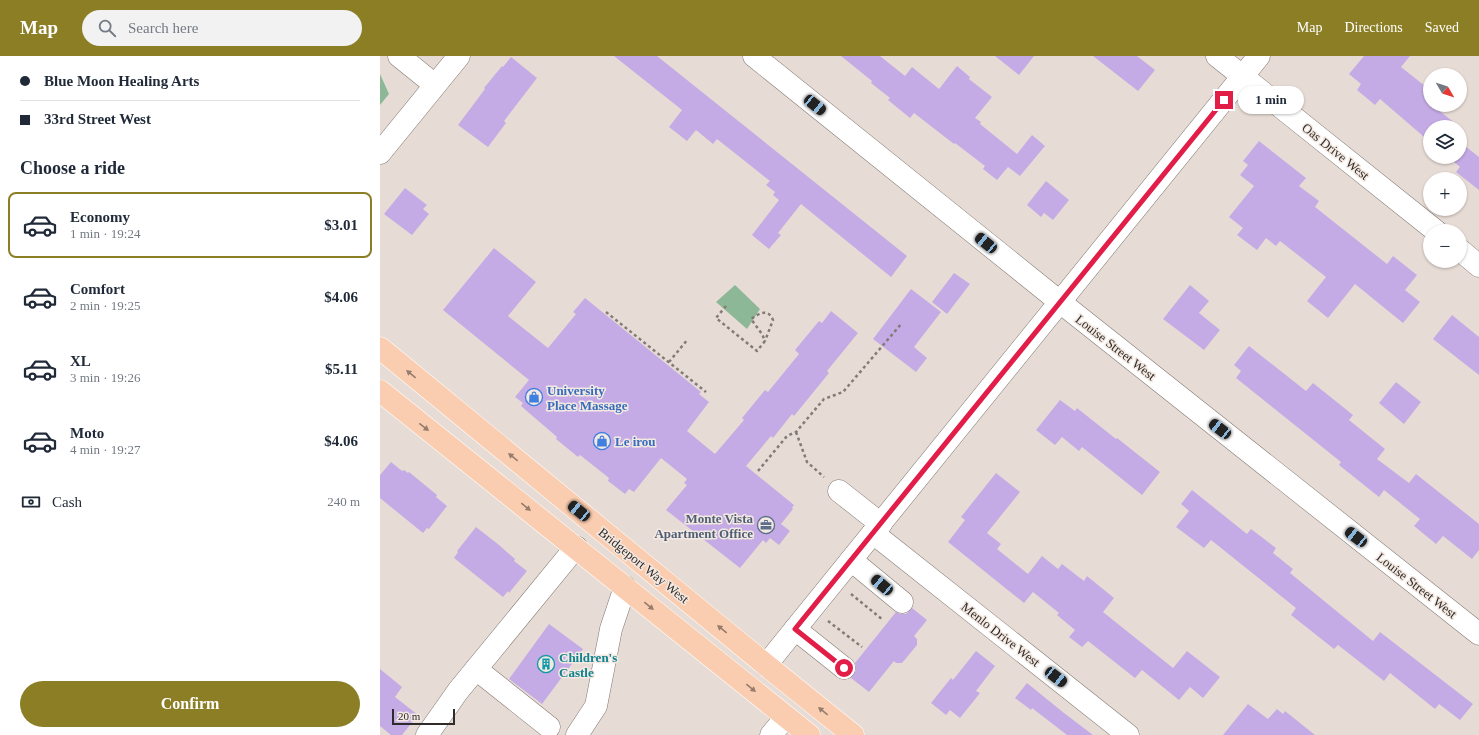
<!DOCTYPE html>
<html lang="en">
<head>
<meta charset="utf-8">
<style>
	body { margin:0; font-family:Georgia,serif; background:#f2f2f3; color:#1f2937; height:100vh; display:flex; flex-direction:column; font-size:15px; white-space:nowrap }
	* { box-sizing:border-box; margin:0 }
	p { font-size:13px; color:#747a83 }
	.icon { flex:none; width:22px; height:22px; fill:none; stroke:currentColor; stroke-width:2; stroke-linecap:round; stroke-linejoin:round }
	.map { position:relative; flex:1; overflow:hidden }
	.panel { display:flex; flex-direction:column; background:#fff; width:380px }
	.panel>* { flex:none }
	.hud { display:grid; align-content:center; height:88px; padding:0 20px; background:#fff }
	.needle { width:26px; rotate:129deg }
	.buttons { position:absolute; left:1043px; top:12px; display:grid; gap:8px }
	.buttons a { display:grid; place-items:center; width:44px; height:44px; border-radius:50%; background:#fff; box-shadow:0 1px 3px #0004; font-size:20px }
	.scale { position:absolute; left:12px; bottom:10px; width:63px; box-sizing:border-box; padding-left:4px; border:2px solid #2f2b28; border-top:0; font-size:11px; line-height:14px; white-space:nowrap; color:#2f2b28; -webkit-text-stroke:3px #f4e9e2; paint-order:stroke }
	.end { position:absolute; width:18px; height:18px; margin:-9px; border:5px solid #e11d48; background:#fff; box-shadow:0 0 0 2px #fff }
	.from { border-radius:50% }
	.bubble { position:absolute; height:28px; border-radius:14px; background:#fff; box-shadow:0 1px 3px #0004; font-size:13px; font-weight:800; line-height:28px; text-align:center }
	.car { position:absolute; width:12px; height:24px; margin:-12px -6px; border-radius:5px; box-shadow:0 0 3px 1px #0007; background:linear-gradient(#222 24%,#8ab4d8 0 40%,#222 0 76%,#8ab4d8 0 86%,#222 0) }
	.hud b { display:flex; align-items:center; gap:14px; height:38px; font-size:15px }
	.hud b+b { border-top:1px solid #e0e1e3 }
	.hud i { width:10px; height:10px; background:#1f2937 }
	ul { padding:0; list-style:none }
	li { display:flex; align-items:center; gap:12px; height:66px; margin:0 8px 6px; padding:0 12px; border:2px solid transparent; border-radius:8px }
	li div { flex:1 }
	li b { display:block; font-size:15px }
	li em { font-style:normal; font-weight:800 }
	li.on { border-color:#8c7e24 }
	li>.icon { width:36px; height:36px; stroke-width:1.5 }
	h2 { padding:0 20px; font-size:18px; line-height:48px }
	.pay { display:flex; align-items:center; gap:10px; height:44px; padding:0 20px; font-size:15px }
	.pay p { margin-inline-start:auto }
	.action { display:flex; gap:8px; margin-top:auto; padding:8px 20px }
	.action a { flex:1; height:46px; border-radius:24px; background:#8c7e24; color:#fff; font-size:16px; font-weight:800; line-height:46px; text-align:center }
	header { display:flex; align-items:center; gap:24px; box-sizing:border-box; height:56px; padding:0 20px; background:#8c7e24; color:#fff }
	header strong { font-size:19px }
	nav { display:flex; gap:22px; margin-inline-start:auto; font-size:14px }
	.search { width:280px; height:36px; background:#f2f2f3; display:flex; align-items:center; gap:10px; box-sizing:border-box; padding:0 14px; border-radius:22px; color:#747a83; font-size:15px }
	main { display:flex; flex:1; min-height:0 }
	.map>svg:first-child { display:block }
	.green { fill:#8db898 }
	.building { fill:#c5abe5 }
	.lines { fill:none; stroke-linecap:round; stroke-linejoin:round }
	.minor-casing { stroke:#827972; stroke-width:23 }
	.major-casing { stroke:#fff; stroke-width:23 }
	.path { stroke:#827b76; stroke-width:2.5; stroke-dasharray:3 3; stroke-linecap:butt }
	.minor { stroke:#fff; stroke-width:22 }
	.major { stroke:#fbcdb0; stroke-width:22 }
	.oneway { fill:#957c6c }
	.route { stroke:#e11d48; stroke-width:5 }
	.labels { text-anchor:middle; stroke-width:3; stroke-linejoin:round; paint-order:stroke }
	.street-label { font-size:13px; fill:#2f2b28; stroke:#f4e9e2 }
	.shop-label { font-size:13px; font-weight:bold; fill:#366cbe; stroke:#f4e9e2; text-anchor:start }
	.service-label { font-size:13px; font-weight:bold; fill:#4e5e75; stroke:#f4e9e2; text-anchor:end }
	.culture-label { font-size:13px; font-weight:bold; fill:#0d838f; stroke:#f4e9e2; text-anchor:start }
</style>
</head>
<body>
<header>
<strong>Map</strong>
<div class="search"><svg class="icon" aria-label="search" viewBox="0 0 24 24"><circle cx="10" cy="10" r="6"/><path d="M15 15l6 6"/></svg>Search here</div>
<nav><a>Map</a><a>Directions</a><a>Saved</a></nav>
</header>
<main>
<section class="panel">
<div class="hud">
<b><i class="from"></i>Blue Moon Healing Arts</b>
<b><i></i>33rd Street West</b>
</div>
<h2>Choose a ride</h2>
<ul>
<li class="on"><svg class="icon" aria-label="car" viewBox="0 0 24 24"><path d="M5 17H2v-5l4-1 3-4h7l3 4 3 1v5h-3M9 17h6M6 11h13"/><circle cx="7" cy="17" r="2"/><circle cx="17" cy="17" r="2"/></svg><div><b>Economy</b><p>1 min · 19:24</p></div><em>$3.01</em></li>
<li><svg class="icon" aria-label="car" viewBox="0 0 24 24"><path d="M5 17H2v-5l4-1 3-4h7l3 4 3 1v5h-3M9 17h6M6 11h13"/><circle cx="7" cy="17" r="2"/><circle cx="17" cy="17" r="2"/></svg><div><b>Comfort</b><p>2 min · 19:25</p></div><em>$4.06</em></li>
<li><svg class="icon" aria-label="car" viewBox="0 0 24 24"><path d="M5 17H2v-5l4-1 3-4h7l3 4 3 1v5h-3M9 17h6M6 11h13"/><circle cx="7" cy="17" r="2"/><circle cx="17" cy="17" r="2"/></svg><div><b>XL</b><p>3 min · 19:26</p></div><em>$5.11</em></li>
<li><svg class="icon" aria-label="car" viewBox="0 0 24 24"><path d="M5 17H2v-5l4-1 3-4h7l3 4 3 1v5h-3M9 17h6M6 11h13"/><circle cx="7" cy="17" r="2"/><circle cx="17" cy="17" r="2"/></svg><div><b>Moto</b><p>4 min · 19:27</p></div><em>$4.06</em></li>
</ul>
<div class="pay"><svg class="icon" aria-label="cash" viewBox="0 0 24 24"><path d="M3 7h18v10H3z"/><circle cx="12" cy="12" r="2"/></svg>Cash<p>240 m</p></div>
<div class="action"><a>Confirm</a></div>
</section>
<div class="map">
<svg width="1099" height="679" viewBox="0 0 1099 679">
	<rect width="100%" height="100%" fill="#e7dcd5"/>
	<!-- green -->
	<g class="green">
		<polygon points="0,18 9,38 0,49"/>
		<polygon points="355,229 380,253 367,273 336,246"/>
	</g>
	<!-- building -->
	<g class="building">
		<polygon points="234,0 277,0 527,200 511,221 421,148 398,177 401,179 389,193 372,179 399,144 393,139 395,136 386,129 390,125 337,83 333,88 316,74 307,85 289,71 302,54"/>
		<polygon points="461,0 500,0 525,20 532,11 559,33 577,10 590,21 589,23 612,41 595,62 601,66 600,68 637,98 652,79 665,90 640,120 628,111 617,124 603,113 605,110 575,87 574,88 534,57 530,62 508,44 510,42 491,27 492,25"/>
		<polygon points="615,0 654,0 639,19"/>
		<polygon points="713,0 757,0 775,14 758,35"/>
		<polygon points="984,0 1030,0 1021,11 1050,34 1050,49 1052,49 1076,68 1073,71 1050,71 1050,86 1000,43 995,49 977,34 981,28 969,18"/>
		<polygon points="131,1 157,22 124,65 126,67 108,91 78,69 105,33 104,32 122,10 123,11"/>
		<polygon points="879,85 926,122 919,130 939,145 935,151 1007,208 1013,200 1037,219 1025,234 1040,246 1023,267 975,228 948,262 927,245 946,221 900,185 896,190 886,182 877,194 857,179 863,172 849,161 874,130 860,119 868,109 863,105"/>
		<polygon points="1080,86 1099,101 1099,134 1076,116 1080,111 1068,101 1080,101"/>
		<polygon points="666,125 689,144 673,164 664,157 661,161 647,149"/>
		<polygon points="25,132 47,149 43,153 49,158 32,179 4,158"/>
		<polygon points="114,192 156,226 128,260 168,292 196,258 193,256 205,242 321,336 319,338 329,346 307,375 335,398 364,364 362,362 385,334 388,336 419,298 415,294 439,265 442,267 451,255 478,277 447,315 449,317 414,360 412,358 393,382 391,380 366,410 414,449 412,452 413,453 401,468 410,475 399,489 390,482 386,487 383,484 360,512 286,454 307,429 304,427 307,423 281,402 254,436 249,433 245,438 228,425 229,422 200,399 198,401 176,383 177,381 141,350 143,347 135,341 149,324 63,254"/>
		<polygon points="574,217 590,228 567,258 552,246"/>
		<polygon points="810,229 829,245 819,257 840,274 824,294 783,263"/>
		<polygon points="531,233 561,256 534,291 547,302 536,316 493,283"/>
		<polygon points="1072,259 1099,281 1099,319 1053,283"/>
		<polygon points="869,290 926,335 933,327 973,359 969,364 1005,393 997,403 1029,427 1036,418 1099,468 1099,494 1092,503 1063,480 1056,488 1034,470 1040,463 1004,434 999,441 959,409 961,406 856,322 861,315 854,309"/>
		<polygon points="1016,326 1041,346 1024,368 999,347"/>
		<polygon points="680,344 695,355 697,352 736,383 737,382 780,416 762,439 702,391 699,395 682,381 675,389 656,374"/>
		<polygon points="11,406 22,415 24,414 28,417 29,416 57,439 56,441 67,450 49,473 47,472 43,477 0,442 0,419"/>
		<polygon points="616,417 640,436 607,477 621,488 617,493 648,518 662,500 678,513 682,508 704,525 707,520 734,542 723,556 793,612 807,595 840,621 823,642 810,631 799,644 762,614 755,622 708,585 702,591 689,581 695,574 677,559 679,557 653,536 644,547 568,486 585,464 581,461"/>
		<polygon points="812,434 867,478 871,473 896,492 893,497 913,513 910,517 993,585 1000,576 1093,648 1080,664 1059,648 1055,653 1010,617 1004,625 958,589 954,593 911,559 916,552 831,484 824,492 796,471 809,455 801,448"/>
		<polygon points="96,471 119,489 135,503 134,505 147,515 129,537 128,535 123,541 74,502 78,496 77,495"/>
		<polygon points="532,552 547,564 534,580 537,583 537,589 522,607 516,607 514,605 489,636 471,622 476,614 475,607 516,556 520,558 526,558"/>
		<polygon points="169,568 203,593 162,648 129,623"/>
		<polygon points="596,595 615,610 596,635 600,637 580,662 570,654 566,659 551,647 571,622 573,624"/>
		<polygon points="0,613 22,631 15,641 38,659 22,679 11,679 0,670"/>
		<polygon points="647,627 684,657 713,679 687,679 652,652 651,654 635,642"/>
		<polygon points="868,648 888,663 897,653 903,658 905,655 935,679 843,679"/>
	</g>
	<g class="lines">
		<!-- minor casing -->
		<g class="minor-casing">
			<g id="minor">
				<polyline points="19,0 55,29"/>
				<polyline points="374,0 680,246 1099,578"/>
				<polyline points="837,0 1056,175"/>
				<polyline points="0,97 79,0"/>
				<polyline points="1080,194 1099,210"/>
				<polyline points="459,435 501,468"/>
				<polyline points="493,477 748,679"/>
				<polyline points="471,504 522,546"/>
				<polyline points="415,573 464,612"/>
				<polyline points="386,609 879,0"/>
				<polyline points="96,613 169,671"/>
				<polyline points="47,679 78,635 196,491"/>
				<polyline points="197,679 216,650 231,573 245,531"/>
				<polyline points="391,679 406,661"/>
			</g>
		</g>
		<!-- major casing -->
		<g class="major-casing">
			<g id="major">
				<polyline points="0,292 386,609 473,679"/>
				<polyline points="0,335 429,679"/>
			</g>
		</g>
		<!-- path -->
		<g class="path">
			<path d="M346,250L336,262L377,295L385,285L382,278L371,263C380,257 388,252 393,264L385,285"/>
			<polyline points="226,256 326,336"/>
			<polyline points="289,306 308,283"/>
			<polyline points="416,376 427,406 444,421"/>
			<polyline points="378,415 407,380 416,376 444,343 463,336 522,267"/>
			<polyline points="471,538 503,564"/>
			<polyline points="448,565 482,591"/>
		</g>
		<!-- minor -->
		<use href="#minor" class="minor"/>
		<!-- major -->
		<use href="#major" class="major"/>
	</g>
	<!-- one-way arrows -->
	<defs><path id="oneway-solid" d="M-6-.8H1V-3.2L6.5 0L1 3.2V.8H-6Z"/></defs>
	<g class="oneway">
		<use href="#oneway-solid" transform="translate(31 318) rotate(-141)"/>
		<use href="#oneway-solid" transform="translate(44 371) rotate(38)"/>
		<use href="#oneway-solid" transform="translate(133 401) rotate(-141)"/>
		<use href="#oneway-solid" transform="translate(146 451) rotate(39)"/>
		<use href="#oneway-solid" transform="translate(269 550) rotate(39)"/>
		<use href="#oneway-solid" transform="translate(342 573) rotate(-141)"/>
		<use href="#oneway-solid" transform="translate(371 632) rotate(39)"/>
		<use href="#oneway-solid" transform="translate(443 655) rotate(-141)"/>
	</g>
	<g class="lines">
		<!-- route -->
		<polyline class="route" points="464,612 415,573 844,44"/>
	</g>
	<!-- icons -->
	<defs>
		<g id="shop-ring" transform="scale(0.9)"><circle r="9.5" fill="#f4e9e2" stroke="#3f7fe0" stroke-width="1.5"/><path d="M-5-2.5h2.3a2.7 3.5 0 0 1 5.4 0H5L5.5 6h-11ZM-1.5-2.5h3a1.5 2.3 0 0 0-3 0Z" fill="#3f7fe0"/></g>
		<g id="office-ring" transform="scale(0.9)"><circle r="9.5" fill="#f4e9e2" stroke="#5c6f8a" stroke-width="1.5"/><path d="M-6-3h4V-5.5h4V-3h4V5H-6ZM-1-4.5V-3h2v-1.5ZM-6 0V1H6V0Z" fill="#5c6f8a"/></g>
		<g id="building-ring" transform="scale(0.9)"><circle r="9.5" fill="#f4e9e2" stroke="#0f9aa8" stroke-width="1.5"/><path d="M-4-6H4V6H1V3H-1V6H-4ZM-2.5-4.3h1.7v1.8h-1.7ZM.8-4.3h1.7v1.8H.8ZM-2.5-1h1.7V.8h-1.7ZM.8-1h1.7V.8H.8Z" fill="#0f9aa8"/></g>
	</defs>
	<g fill-rule="evenodd">
		<use href="#shop-ring" x="154" y="341"/>
		<use href="#shop-ring" x="222" y="385"/>
		<use href="#office-ring" x="386" y="469"/>
		<use href="#building-ring" x="166" y="608"/>
	</g>
	<g class="labels">
		<!-- street labels -->
		<g class="street-label">
			<text transform="translate(956 95) rotate(39)" y="5">Oas Drive West</text>
			<text transform="translate(736 291) rotate(38)" y="5">Louise Street West</text>
			<text transform="translate(264 509) rotate(39)" y="5">Bridgeport Way West</text>
			<text transform="translate(1037 529) rotate(38)" y="5">Louise Street West</text>
			<text transform="translate(621 578) rotate(38)" y="5">Menlo Drive West</text>
		</g>
		<!-- shop labels -->
		<g class="shop-label">
			<text x="167" y="339">University<tspan x="167" dy="15">Place Massage</tspan></text>
			<text x="235" y="390">Le irou</text>
		</g>
		<!-- service labels -->
		<g class="service-label">
			<text x="373" y="467">Monte Vista<tspan x="373" dy="15">Apartment Office</tspan></text>
		</g>
		<!-- culture labels -->
		<g class="culture-label">
			<text x="179" y="606">Children's<tspan x="179" dy="15">Castle</tspan></text>
		</g>
	</g>
</svg>
<div class="buttons">
<a><svg class="needle" viewBox="-14 -14 28 28"><path d="M0-13l5 13h-10z" fill="#e53935"/><path d="M0 13l5-13h-10z" fill="#747a83"/></svg></a>
<a><svg class="icon" aria-label="layers" viewBox="0 0 24 24"><path d="M12 4l9 5-9 5-9-5zM3 14l9 5 9-5"/></svg></a>
<a>+</a>
<a>−</a>
</div>
<div class="scale">20 m</div>
<i class="end from" style="left:464px;top:612px"></i>
<i class="end" style="left:844px;top:44px"></i>
<div class="bubble" style="left:858px;top:30px;width:66px">1 min</div>
<i class="car" style="left:435px;top:49px;rotate:129deg"></i>
<i class="car" style="left:606px;top:187px;rotate:309deg"></i>
<i class="car" style="left:840px;top:373px;rotate:308deg"></i>
<i class="car" style="left:199px;top:455px;rotate:309deg"></i>
<i class="car" style="left:976px;top:481px;rotate:308deg"></i>
<i class="car" style="left:502px;top:529px;rotate:310deg"></i>
<i class="car" style="left:676px;top:621px;rotate:128deg"></i>
</div>
</main>
</body>
</html>
